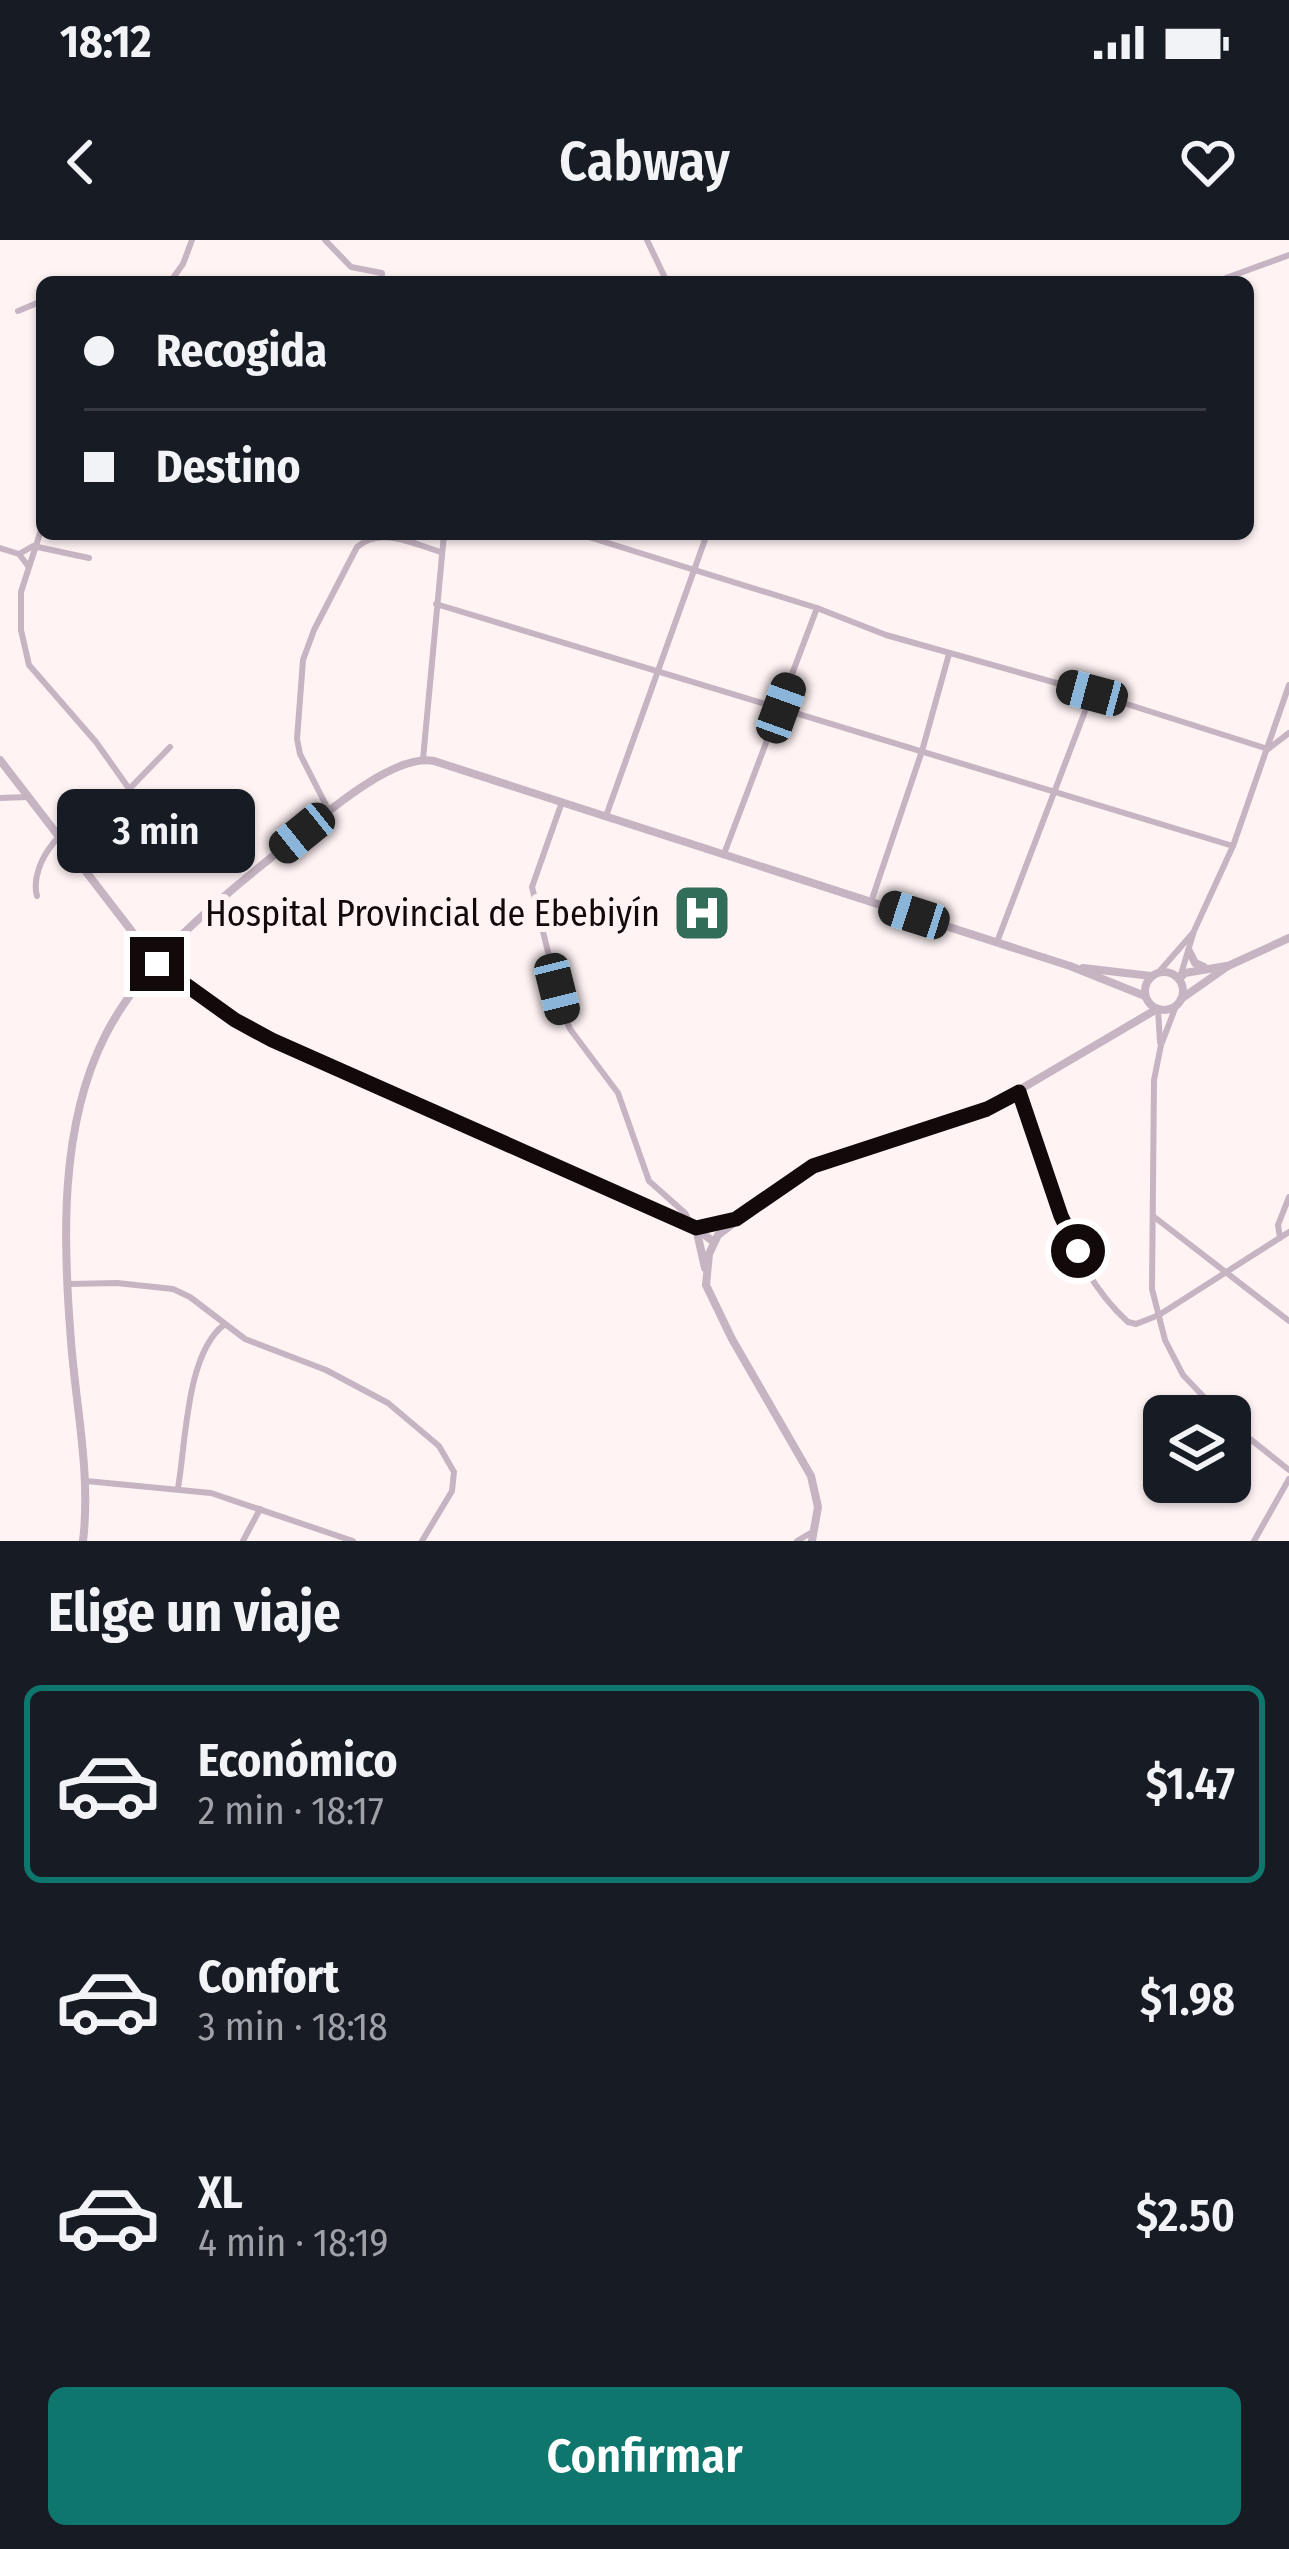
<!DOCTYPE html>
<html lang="es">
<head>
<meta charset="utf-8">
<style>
	body { margin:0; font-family:"Fira Sans Condensed",sans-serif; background:#242831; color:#f1f3f6; height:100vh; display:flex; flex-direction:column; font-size:45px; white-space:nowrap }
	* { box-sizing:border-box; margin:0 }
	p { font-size:39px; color:#9ea1a6 }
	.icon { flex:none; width:66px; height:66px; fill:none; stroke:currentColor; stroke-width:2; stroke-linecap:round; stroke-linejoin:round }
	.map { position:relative; height:1301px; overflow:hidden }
	.drawer { display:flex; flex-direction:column; background:#171b24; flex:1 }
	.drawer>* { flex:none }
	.hud { position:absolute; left:36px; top:36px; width:1218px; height:264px; border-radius:18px; box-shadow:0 3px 9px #0004; display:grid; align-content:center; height:264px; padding:0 48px; background:#171b24 }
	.fabs { position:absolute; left:1143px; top:1155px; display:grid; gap:24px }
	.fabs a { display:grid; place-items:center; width:108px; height:108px; border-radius:18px; background:#171b24; box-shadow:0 3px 9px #0004; font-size:60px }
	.end { position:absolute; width:54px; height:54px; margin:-27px; border:15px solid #12090b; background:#fff; box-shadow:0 0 0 6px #fff }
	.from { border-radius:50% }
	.bubble { position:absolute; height:84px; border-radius:18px; background:#171b24; box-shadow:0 3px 9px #0004; font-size:39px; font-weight:600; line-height:84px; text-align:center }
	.car { position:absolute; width:36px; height:72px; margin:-36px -18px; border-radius:15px; box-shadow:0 0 9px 3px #0007; background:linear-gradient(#222 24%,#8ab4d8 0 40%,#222 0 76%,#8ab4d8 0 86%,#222 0) }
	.hud b { display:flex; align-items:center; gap:42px; height:114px; font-size:45px }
	.hud b+b { border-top:3px solid #363941 }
	.hud i { width:30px; height:30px; background:#f1f3f6 }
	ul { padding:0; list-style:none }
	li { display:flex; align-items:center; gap:36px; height:198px; margin:0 24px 18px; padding:0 24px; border:6px solid transparent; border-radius:18px }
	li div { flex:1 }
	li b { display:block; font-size:45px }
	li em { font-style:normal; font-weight:600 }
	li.on { border-color:#0f766e }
	li>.icon { width:108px; height:108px; stroke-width:1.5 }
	h2 { padding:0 48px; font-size:54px; line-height:144px }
	.primary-button { display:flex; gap:24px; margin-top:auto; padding:24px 48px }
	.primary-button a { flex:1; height:138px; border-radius:18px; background:#0f766e; color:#fff; font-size:48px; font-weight:600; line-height:138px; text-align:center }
	.status { display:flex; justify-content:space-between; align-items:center; height:84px; padding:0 60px; background:#171b24; direction:ltr }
	.status svg { height:33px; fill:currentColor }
	header { display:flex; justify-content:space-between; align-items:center; height:156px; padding:0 48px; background:#171b24; font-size:54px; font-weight:600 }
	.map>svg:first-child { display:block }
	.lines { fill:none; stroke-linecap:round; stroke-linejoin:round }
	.minor { stroke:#c6b4c2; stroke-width:6 }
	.tertiary { stroke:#c6b4c2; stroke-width:8 }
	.route { stroke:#12090b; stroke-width:15 }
	.labels { text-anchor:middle; stroke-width:12; stroke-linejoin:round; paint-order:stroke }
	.poi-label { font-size:36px; fill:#12090b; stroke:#fff3f4; text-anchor:end }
</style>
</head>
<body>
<div class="status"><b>18:12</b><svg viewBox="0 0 49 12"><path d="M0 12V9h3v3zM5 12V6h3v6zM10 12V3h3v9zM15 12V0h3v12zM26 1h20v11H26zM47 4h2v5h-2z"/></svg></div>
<header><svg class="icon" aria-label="back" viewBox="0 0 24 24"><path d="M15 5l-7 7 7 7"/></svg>Cabway<svg class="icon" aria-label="heart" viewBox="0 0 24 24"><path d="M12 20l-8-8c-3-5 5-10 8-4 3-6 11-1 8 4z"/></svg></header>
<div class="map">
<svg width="1289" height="1301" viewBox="0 0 1289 1301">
	<rect width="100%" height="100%" fill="#fff3f4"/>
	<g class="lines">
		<!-- minor -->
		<g class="minor">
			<polyline points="325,0 351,27 382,33 381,42"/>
			<polyline points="647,0 667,42"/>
			<polyline points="170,42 183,24 192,0"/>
			<polyline points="1215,42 1289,15"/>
			<polyline points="18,71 42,61"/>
			<polyline points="42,287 21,352 21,390 29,425 96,502 130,550"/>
			<polyline points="579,294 817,368 886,395 1092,453 1268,509 1289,493"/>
			<polyline points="0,308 19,314 28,326"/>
			<polyline points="19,314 33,306 89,318"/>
			<polyline points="436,364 1233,606"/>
			<polyline points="423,519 444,294"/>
			<polyline points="0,558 28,557"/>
			<polyline points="562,562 532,647 563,773 570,789 618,853 649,941 685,973 690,982"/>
			<path d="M329,571L300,514L297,499L303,420L314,390L357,307C381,286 414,304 441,312"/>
			<polyline points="606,576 707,294"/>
			<polyline points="724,614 817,368"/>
			<path d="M37,656C28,623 68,574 102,577L170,507"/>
			<polyline points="871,662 922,511 949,414"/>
			<polyline points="997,702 1092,453"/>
			<polyline points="1158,733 1192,694"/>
			<polyline points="1181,734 1194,691 1233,606 1289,445"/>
			<polyline points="1176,766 1161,805 1154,840 1152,1049 1165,1100 1183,1135 1222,1176"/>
			<polyline points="1158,769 1160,802"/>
			<path d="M1019,852C1046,929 1065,1026 1128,1082L1136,1084L1159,1075L1289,992"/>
			<polyline points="1153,976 1289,1081"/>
			<polyline points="1280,998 1278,985 1289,957"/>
			<polyline points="69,1044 117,1043 173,1049 190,1057 245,1099 326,1130 388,1163 439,1206 454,1232 452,1251 422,1301"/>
			<polyline points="1230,1183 1289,1230"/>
			<polyline points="86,1241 211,1253 353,1301"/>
			<path d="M178,1248C186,1203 186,1112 225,1084"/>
			<polyline points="243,1301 260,1269"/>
			<polyline points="797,1301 814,1291"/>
			<polyline points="1254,1301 1289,1239"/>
		</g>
		<!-- tertiary -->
		<g class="tertiary">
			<polyline points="0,520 157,724 235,780 690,984 714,1002"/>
			<polyline points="1189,711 1195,723 1204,727"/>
			<polyline points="1083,728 1151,736"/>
			<circle cx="1164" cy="751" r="19"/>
			<polyline points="1179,739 1185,733 1226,726"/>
			<polyline points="1181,759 1228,726 1289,698"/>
			<polyline points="705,1028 696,988 735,979"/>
			<path d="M83,1301C91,1234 76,1168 71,1101C63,1002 59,887 105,796C144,719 221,657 287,605C319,579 392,513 434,521L1070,726L1145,756"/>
			<polyline points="812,1301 818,1267 811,1236 732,1099 706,1045 709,1014 718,995 801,932 987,869 1157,769"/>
		</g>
	</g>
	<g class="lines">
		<!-- route -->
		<polyline class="route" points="157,724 235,780 272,800 696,988 736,979 813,926 987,869 1019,852 1061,976 1078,1011"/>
	</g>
	<!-- icons -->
	<defs>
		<g id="hospital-square" transform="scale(3)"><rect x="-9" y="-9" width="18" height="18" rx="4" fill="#316d58" stroke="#fff3f4"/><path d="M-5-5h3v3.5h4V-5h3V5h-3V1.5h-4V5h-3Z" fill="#fff"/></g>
	</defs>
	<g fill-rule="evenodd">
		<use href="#hospital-square" x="702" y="673"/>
	</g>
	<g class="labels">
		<!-- poi labels -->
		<g class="poi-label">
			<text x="660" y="686">Hospital Provincial de Ebebiyín</text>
		</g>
	</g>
</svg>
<div class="fabs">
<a><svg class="icon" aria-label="layers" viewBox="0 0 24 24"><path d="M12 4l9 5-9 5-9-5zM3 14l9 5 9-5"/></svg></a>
</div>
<i class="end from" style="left:1078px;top:1011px"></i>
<i class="end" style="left:157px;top:724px"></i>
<div class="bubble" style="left:57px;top:549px;width:198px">3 min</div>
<i class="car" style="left:1092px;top:453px;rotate:285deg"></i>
<i class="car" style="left:781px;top:468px;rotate:20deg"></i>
<i class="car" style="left:302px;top:593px;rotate:231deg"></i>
<i class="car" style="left:914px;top:675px;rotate:288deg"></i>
<i class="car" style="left:557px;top:749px;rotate:166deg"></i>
<div class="hud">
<b><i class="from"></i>Recogida</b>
<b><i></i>Destino</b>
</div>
</div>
<section class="drawer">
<h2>Elige un viaje</h2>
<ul>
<li class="on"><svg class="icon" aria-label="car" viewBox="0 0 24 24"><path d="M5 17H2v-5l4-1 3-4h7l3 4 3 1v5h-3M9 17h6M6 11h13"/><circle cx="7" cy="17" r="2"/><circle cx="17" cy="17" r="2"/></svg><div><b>Económico</b><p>2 min · 18:17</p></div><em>$1.47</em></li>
<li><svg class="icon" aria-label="car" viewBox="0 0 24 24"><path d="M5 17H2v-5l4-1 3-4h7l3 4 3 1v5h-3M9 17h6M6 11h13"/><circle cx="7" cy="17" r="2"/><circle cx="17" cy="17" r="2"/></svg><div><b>Confort</b><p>3 min · 18:18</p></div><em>$1.98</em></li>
<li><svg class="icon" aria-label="car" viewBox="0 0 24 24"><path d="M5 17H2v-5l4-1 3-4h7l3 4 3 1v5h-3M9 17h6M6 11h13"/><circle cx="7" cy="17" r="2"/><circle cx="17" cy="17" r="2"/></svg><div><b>XL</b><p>4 min · 18:19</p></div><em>$2.50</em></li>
</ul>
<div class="primary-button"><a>Confirmar</a></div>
</section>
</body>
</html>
